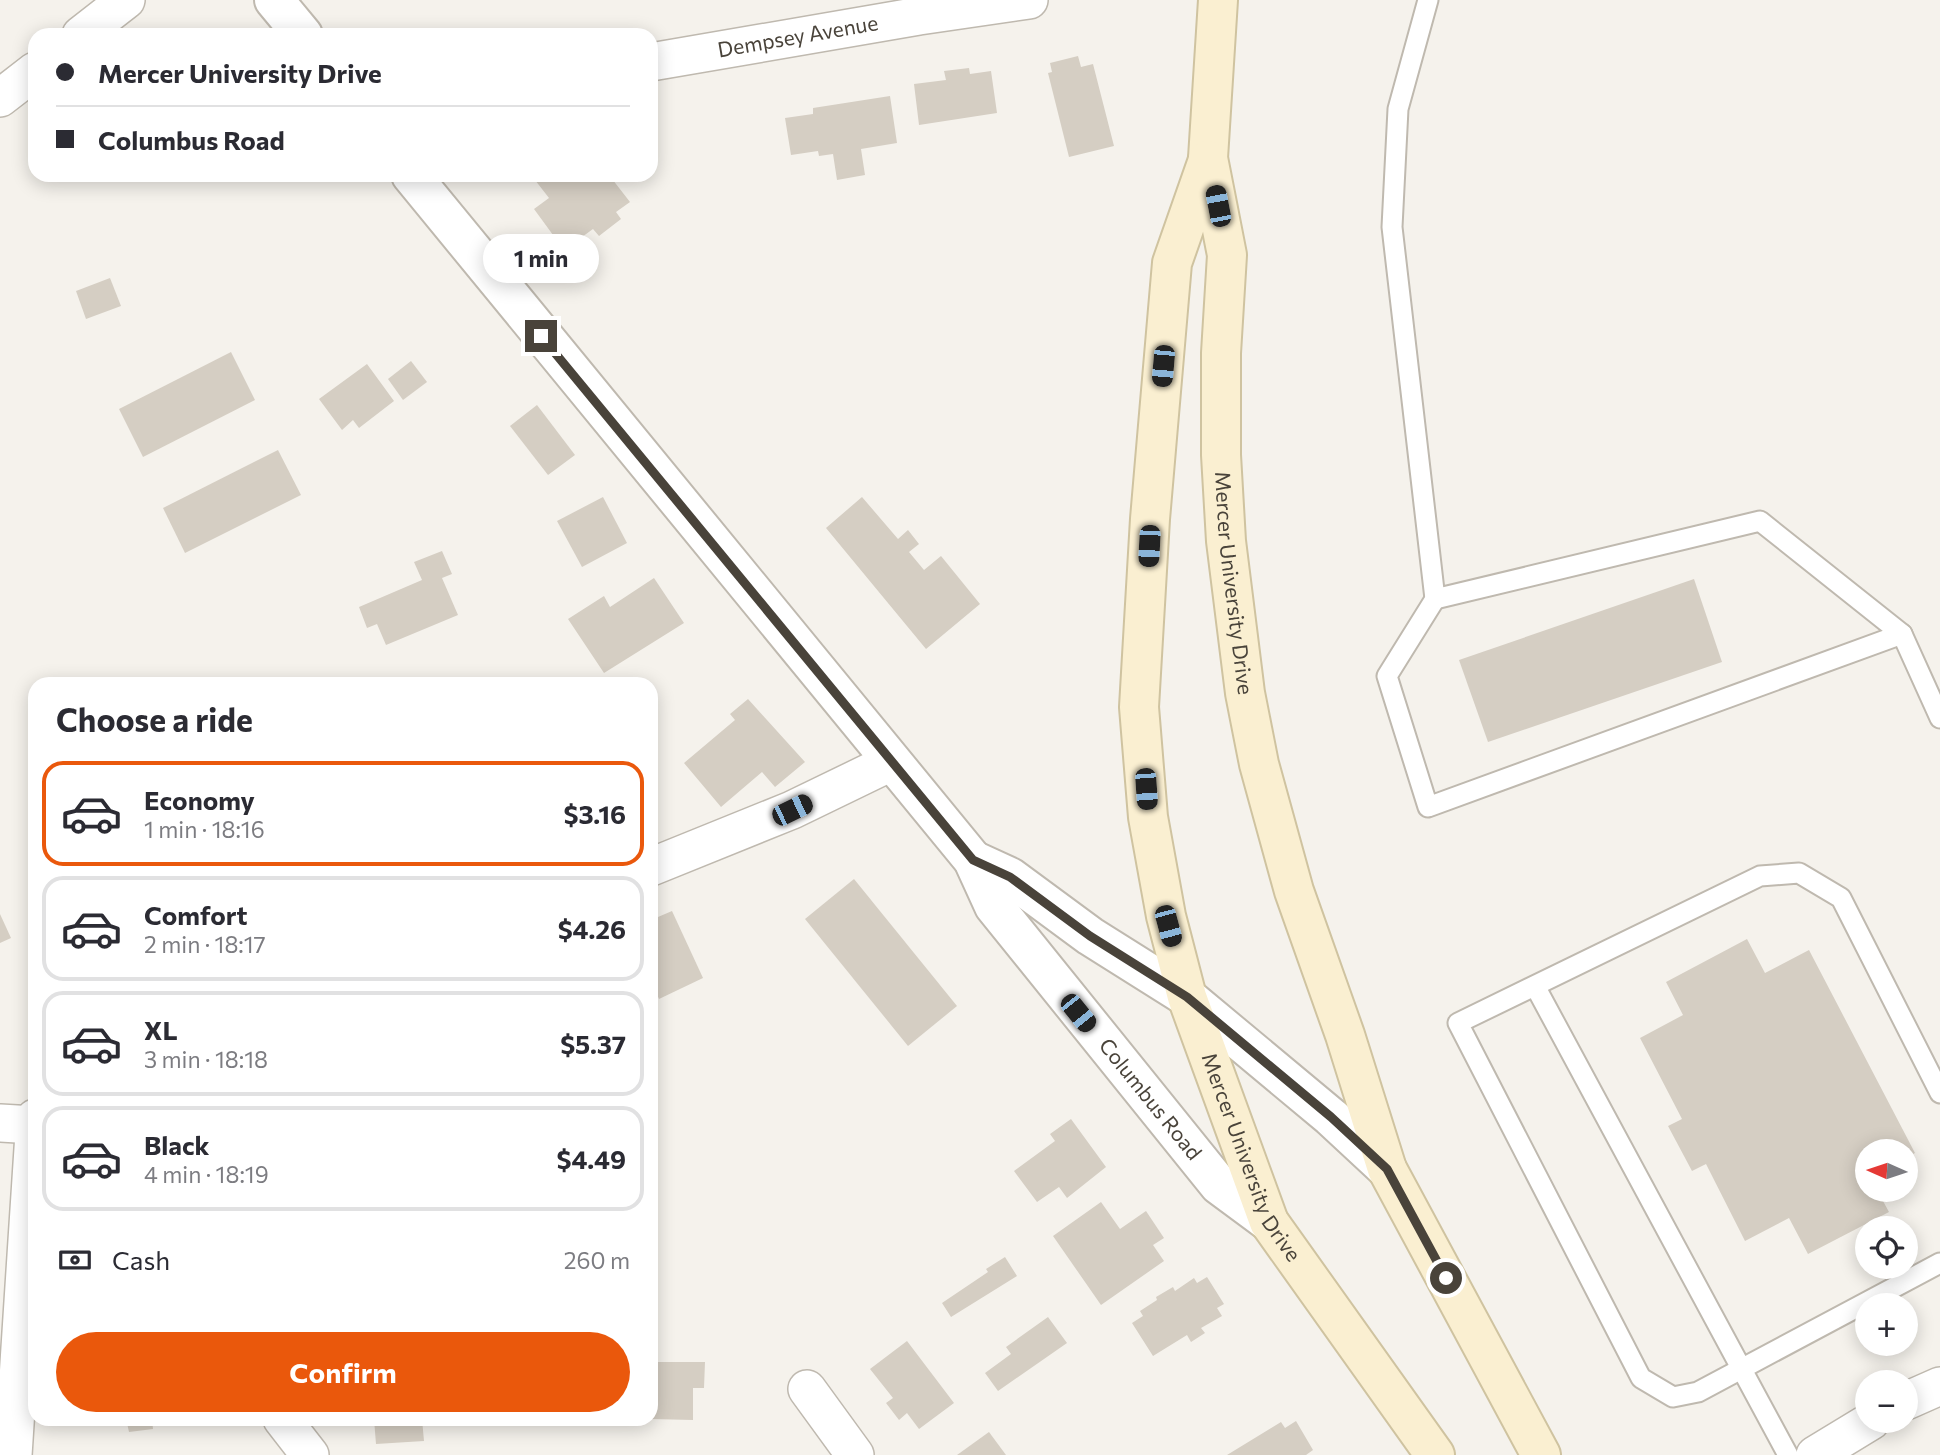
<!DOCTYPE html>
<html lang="en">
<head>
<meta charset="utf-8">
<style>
	body { margin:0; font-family:Commissioner,sans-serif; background:#f2f2f3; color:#2b2b33; height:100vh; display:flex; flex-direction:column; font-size:26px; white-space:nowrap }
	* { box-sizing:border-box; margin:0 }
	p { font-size:23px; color:#7c7c81 }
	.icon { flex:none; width:38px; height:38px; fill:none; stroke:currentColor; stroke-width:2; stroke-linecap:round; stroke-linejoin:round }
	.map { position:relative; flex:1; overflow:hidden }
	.drawer { position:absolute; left:28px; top:677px; width:630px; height:749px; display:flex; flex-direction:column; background:#fff; border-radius:21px; box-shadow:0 4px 18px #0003 }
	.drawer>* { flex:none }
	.banner { position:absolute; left:28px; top:28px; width:630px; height:154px; border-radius:21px; box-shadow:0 4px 18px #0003; display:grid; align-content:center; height:154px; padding:0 28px; background:#fff }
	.needle { width:46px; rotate:273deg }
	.buttons { position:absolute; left:1855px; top:1139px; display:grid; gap:14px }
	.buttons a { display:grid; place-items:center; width:63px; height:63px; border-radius:50%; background:#fff; box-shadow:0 4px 18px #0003; font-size:35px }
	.end { position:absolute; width:32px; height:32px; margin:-16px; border:9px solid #49433a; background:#fff; box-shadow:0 0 0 4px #fff }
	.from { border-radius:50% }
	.bubble { position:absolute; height:49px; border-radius:24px; background:#fff; box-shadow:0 4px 18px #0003; font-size:23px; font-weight:700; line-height:49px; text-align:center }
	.car { position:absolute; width:21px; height:42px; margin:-21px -10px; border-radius:9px; box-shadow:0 0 5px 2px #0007; background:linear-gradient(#222 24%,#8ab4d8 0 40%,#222 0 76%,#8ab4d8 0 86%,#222 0) }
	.banner b { display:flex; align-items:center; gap:24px; height:66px; font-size:26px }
	.banner b+b { border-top:2px solid #e1e1e2 }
	.banner i { width:18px; height:18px; background:#2b2b33 }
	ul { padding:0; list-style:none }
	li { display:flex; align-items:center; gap:21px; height:105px; margin:0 14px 10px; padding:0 14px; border:4px solid #e1e1e2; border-radius:21px }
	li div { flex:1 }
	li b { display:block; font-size:26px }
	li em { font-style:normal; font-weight:700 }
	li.selected { border-color:#ea580c }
	li>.icon { width:63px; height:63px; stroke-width:1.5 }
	h2 { padding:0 28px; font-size:32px; line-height:84px }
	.pay { display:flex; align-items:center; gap:18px; height:77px; padding:0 28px; font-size:26px }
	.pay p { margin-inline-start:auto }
	.button { display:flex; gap:14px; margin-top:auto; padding:14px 28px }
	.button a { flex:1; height:80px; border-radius:42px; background:#ea580c; color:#fff; font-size:28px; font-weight:700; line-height:80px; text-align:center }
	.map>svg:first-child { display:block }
	.building { fill:#d5cec3 }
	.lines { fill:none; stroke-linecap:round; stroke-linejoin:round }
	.service-casing { stroke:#bfb9af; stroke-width:23 }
	.minor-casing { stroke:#bfb9af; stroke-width:40 }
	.tertiary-casing { stroke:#bfb9af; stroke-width:42 }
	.secondary-casing { stroke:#cfc3a0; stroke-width:42 }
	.service { stroke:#fff; stroke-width:19 }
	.minor { stroke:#fff; stroke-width:37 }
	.tertiary { stroke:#fff; stroke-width:38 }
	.secondary { stroke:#faefd1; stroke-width:38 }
	.route { stroke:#49433a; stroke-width:9 }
	.labels { text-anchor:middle; stroke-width:5; stroke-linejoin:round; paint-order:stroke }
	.street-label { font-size:21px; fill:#49433a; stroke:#fff }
</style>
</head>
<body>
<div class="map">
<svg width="1940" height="1455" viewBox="0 0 1940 1455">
	<rect width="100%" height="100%" fill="#f5f2ec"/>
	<!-- building -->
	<g class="building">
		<polygon points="1078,56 1081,67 1093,64 1114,146 1069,157 1048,73 1052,72 1050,63"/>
		<polygon points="969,68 970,74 991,71 997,113 919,125 914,84 946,80 944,71"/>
		<polygon points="890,96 897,143 861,149 865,175 837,180 833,154 819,156 818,151 791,155 785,118 813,114 813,108"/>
		<polygon points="542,175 563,175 568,181 576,175 609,175 630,202 616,212 621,219 599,236 593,229 564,250 534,209 549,198 535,180"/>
		<polygon points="110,278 121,306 86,319 76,291"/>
		<polygon points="231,352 255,400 143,457 119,409"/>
		<polygon points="411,361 427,382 403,400 388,379"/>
		<polygon points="367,364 394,401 359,428 353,420 342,430 319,399"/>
		<polygon points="537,405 575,455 548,475 510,426"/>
		<polygon points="278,450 301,495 185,553 163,508"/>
		<polygon points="603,497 627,543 582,567 557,521"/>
		<polygon points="862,497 898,539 908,530 919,544 909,552 924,570 941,556 980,604 926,649 826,528"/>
		<polygon points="442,551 452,574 442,578 458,615 386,645 377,624 367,628 359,607 422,580 414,562"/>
		<polygon points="654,578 684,623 604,673 568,619 604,596 610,607"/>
		<polygon points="1694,579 1722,662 1488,742 1459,660"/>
		<polygon points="748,699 805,762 775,787 762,772 721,807 684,763 735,720 730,714"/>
		<polygon points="854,879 957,1006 908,1046 805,919"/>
		<polygon points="672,911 703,978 659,999 651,981 651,920"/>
		<polygon points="0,914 11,938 0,943"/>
		<polygon points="1747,939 1765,973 1809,950 1915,1153 1906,1158 1906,1152 1867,1152 1867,1190 1877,1190 1889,1212 1808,1254 1789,1218 1745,1241 1706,1164 1692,1171 1668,1126 1682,1119 1640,1038 1683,1015 1666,982"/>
		<polygon points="1071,1119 1106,1167 1067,1198 1059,1187 1037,1202 1014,1171 1055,1141 1050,1134"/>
		<polygon points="1101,1202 1120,1229 1146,1211 1164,1238 1153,1245 1164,1261 1101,1305 1053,1236"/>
		<polygon points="1005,1257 1017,1276 951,1317 942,1303 988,1272 986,1269"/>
		<polygon points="1207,1277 1224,1304 1217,1308 1222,1316 1201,1328 1205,1333 1191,1342 1187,1335 1153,1356 1132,1323 1143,1316 1140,1311 1157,1300 1156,1297 1173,1287 1175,1291 1194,1278 1197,1283"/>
		<polygon points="1048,1317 1067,1343 998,1391 985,1373 1011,1354 1006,1347"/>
		<polygon points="907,1341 954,1403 919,1429 907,1413 899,1420 886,1403 893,1398 870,1369"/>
		<polygon points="651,1362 705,1362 704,1388 693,1388 693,1420 651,1419"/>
		<polygon points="117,1419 152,1419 153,1429 129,1432 127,1423 118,1424"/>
		<polygon points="374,1419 422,1419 424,1441 376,1444"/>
		<polygon points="1296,1421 1313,1450 1306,1455 1227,1455 1281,1422 1285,1428"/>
		<polygon points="989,1432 1006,1455 957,1455"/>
	</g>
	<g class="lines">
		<!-- service casing -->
		<g class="service-casing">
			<g id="service">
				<polyline points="1428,0 1398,109 1392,227 1435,599 1760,521 1902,634 1940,718"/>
				<polyline points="1435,599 1387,676 1428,807 1902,634"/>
				<polyline points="1535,986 1788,1455"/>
				<polyline points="1940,1093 1841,898 1799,873 1760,876 1458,1023 1641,1378 1673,1397 1698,1392 1940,1263"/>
			</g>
		</g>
		<!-- minor casing -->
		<g class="minor-casing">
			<g id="minor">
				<polyline points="81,35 126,0"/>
				<path id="s1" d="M651,62L919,16L1029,0"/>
				<polyline points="0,98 35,71"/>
				<polyline points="651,867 792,810 891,762"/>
				<polyline points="0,1123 34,1125"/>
				<polyline points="807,1389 855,1455"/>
				<polyline points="1906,1401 1940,1386"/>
				<polyline points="282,1419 310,1455"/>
				<polyline points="13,1455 35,1118"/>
				<polyline points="1815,1455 1871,1421"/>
			</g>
		</g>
		<!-- tertiary casing -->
		<g class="tertiary-casing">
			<g id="tertiary">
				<polyline points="274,0 303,35"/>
				<path id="s2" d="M411,175L973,860L994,906L1219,1185L1269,1222"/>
				<polyline points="973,860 1010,877 1090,936 1187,997 1331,1117 1387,1169"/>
			</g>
		</g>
		<!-- secondary casing -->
		<g class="secondary-casing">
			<g id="secondary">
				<path id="s3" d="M1218,0L1208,158L1227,255L1221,353V455L1226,541L1245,693L1259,764L1294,891L1345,1035L1387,1169L1541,1455"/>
				<path id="s4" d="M1208,160L1172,263L1150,519L1139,707L1148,817L1166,916L1187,997L1269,1222L1435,1455"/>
			</g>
		</g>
		<!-- service -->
		<use href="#service" class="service"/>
		<!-- minor -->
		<use href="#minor" class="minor"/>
		<!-- tertiary -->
		<use href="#tertiary" class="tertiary"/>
		<!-- secondary -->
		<use href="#secondary" class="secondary"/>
	</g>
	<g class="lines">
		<!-- route -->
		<polyline class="route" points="541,336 973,860 1010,877 1090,936 1187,997 1331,1117 1387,1169 1446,1278"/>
	</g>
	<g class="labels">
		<!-- street labels -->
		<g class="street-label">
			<text dy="7" stroke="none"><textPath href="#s1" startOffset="149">Dempsey Avenue</textPath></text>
			<text dy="7" stroke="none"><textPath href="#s3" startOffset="586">Mercer University Drive</textPath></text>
			<text dy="7" stroke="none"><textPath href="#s2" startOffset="1185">Columbus Road</textPath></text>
			<text dy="7" stroke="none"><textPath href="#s4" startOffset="1022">Mercer University Drive</textPath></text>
		</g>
	</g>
</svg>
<div class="buttons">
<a><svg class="needle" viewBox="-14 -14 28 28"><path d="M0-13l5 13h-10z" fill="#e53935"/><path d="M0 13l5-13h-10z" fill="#7c7c81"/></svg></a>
<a><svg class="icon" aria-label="locate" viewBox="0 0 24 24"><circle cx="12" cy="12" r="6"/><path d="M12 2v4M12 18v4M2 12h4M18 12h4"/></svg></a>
<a>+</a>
<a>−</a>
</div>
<i class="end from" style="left:1446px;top:1278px"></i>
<i class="end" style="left:541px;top:336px"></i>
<div class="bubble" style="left:483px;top:234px;width:116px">1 min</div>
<i class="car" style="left:1218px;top:206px;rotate:349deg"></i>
<i class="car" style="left:1163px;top:366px;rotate:185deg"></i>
<i class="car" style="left:1149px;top:546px;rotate:183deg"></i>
<i class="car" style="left:1146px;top:789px;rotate:176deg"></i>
<i class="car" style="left:792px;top:810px;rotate:64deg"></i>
<i class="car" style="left:1168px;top:926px;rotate:165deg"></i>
<i class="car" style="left:1078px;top:1013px;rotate:141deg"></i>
<div class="banner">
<b><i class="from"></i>Mercer University Drive</b>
<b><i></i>Columbus Road</b>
</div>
<section class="drawer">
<h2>Choose a ride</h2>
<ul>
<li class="selected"><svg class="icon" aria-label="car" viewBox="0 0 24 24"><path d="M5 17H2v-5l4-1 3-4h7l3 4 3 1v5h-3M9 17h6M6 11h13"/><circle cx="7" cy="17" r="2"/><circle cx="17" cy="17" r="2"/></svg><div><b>Economy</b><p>1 min · 18:16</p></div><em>$3.16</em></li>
<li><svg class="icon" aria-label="car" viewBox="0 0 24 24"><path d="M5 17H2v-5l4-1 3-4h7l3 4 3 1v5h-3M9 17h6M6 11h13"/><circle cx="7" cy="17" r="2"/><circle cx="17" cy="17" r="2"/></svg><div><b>Comfort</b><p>2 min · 18:17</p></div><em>$4.26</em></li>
<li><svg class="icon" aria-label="car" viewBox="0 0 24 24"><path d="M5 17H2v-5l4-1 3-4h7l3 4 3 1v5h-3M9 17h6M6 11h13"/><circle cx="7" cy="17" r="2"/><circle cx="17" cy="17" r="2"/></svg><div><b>XL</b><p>3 min · 18:18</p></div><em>$5.37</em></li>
<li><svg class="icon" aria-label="car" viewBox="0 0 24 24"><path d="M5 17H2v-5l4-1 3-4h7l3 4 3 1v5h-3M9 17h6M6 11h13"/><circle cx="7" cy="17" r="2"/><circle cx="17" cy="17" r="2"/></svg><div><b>Black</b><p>4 min · 18:19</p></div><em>$4.49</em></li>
</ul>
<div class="pay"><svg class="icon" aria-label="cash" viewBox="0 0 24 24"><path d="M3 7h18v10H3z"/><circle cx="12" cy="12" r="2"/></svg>Cash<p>260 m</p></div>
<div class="button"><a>Confirm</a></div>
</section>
</div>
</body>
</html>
